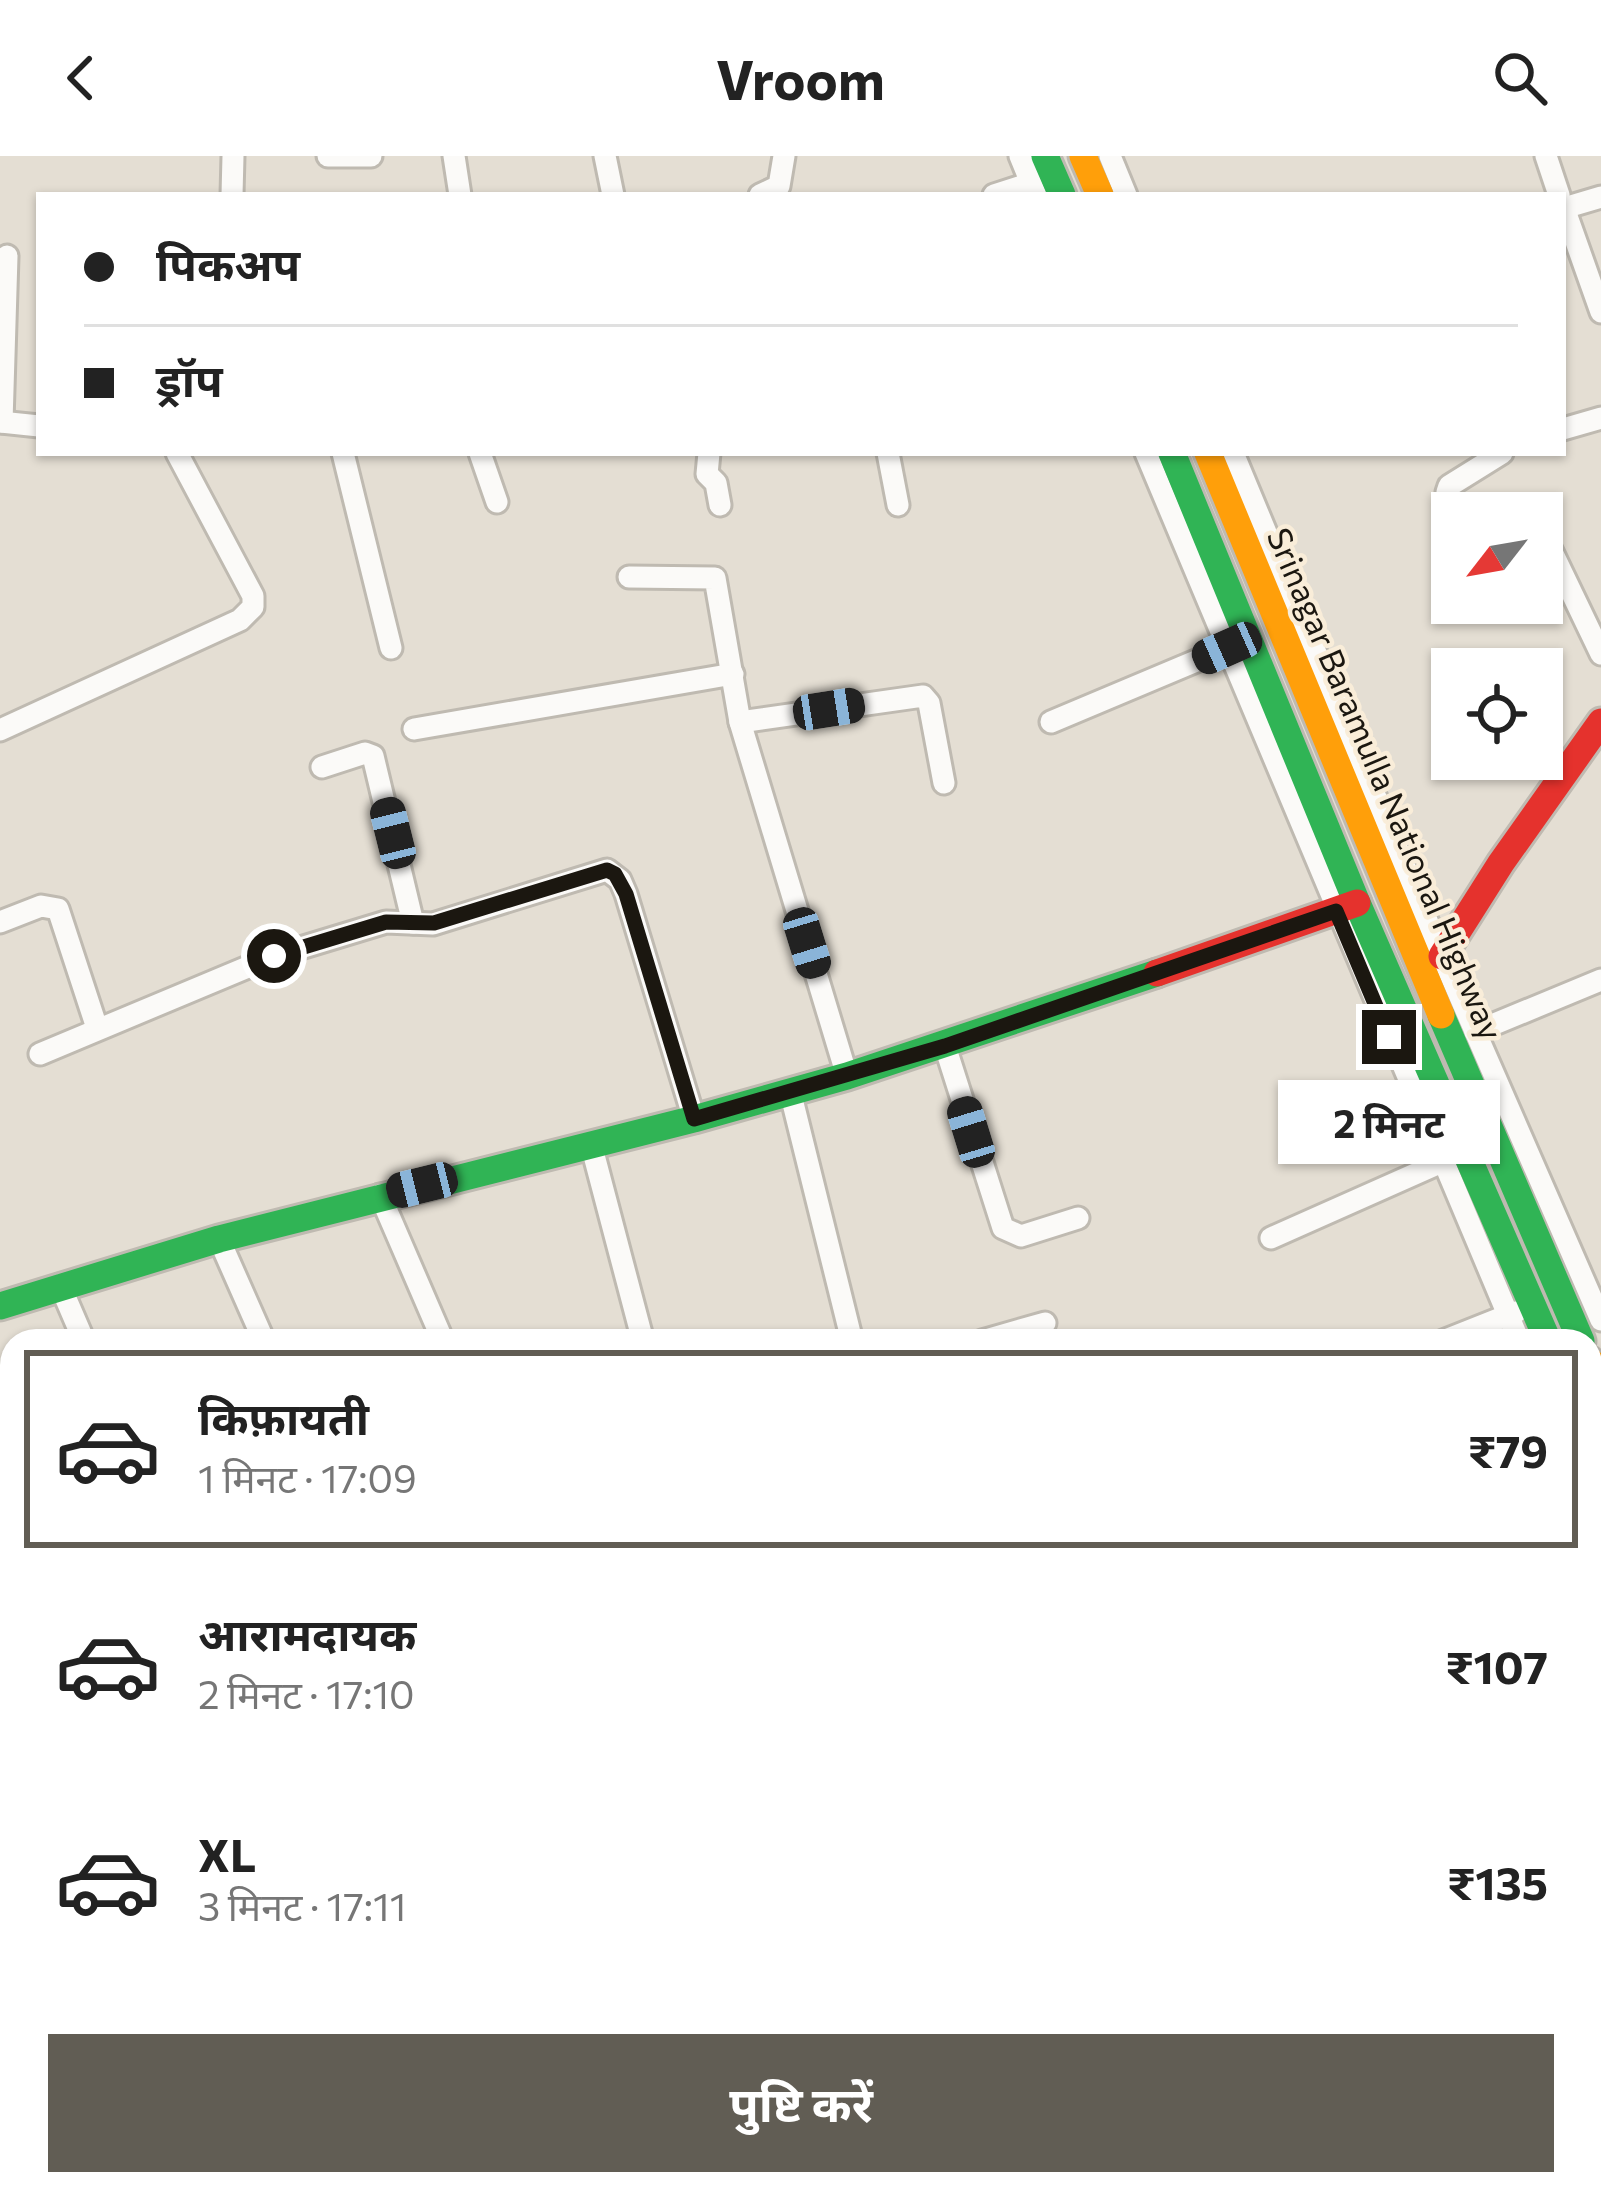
<!DOCTYPE html>
<html lang="hi">
<head>
<meta charset="utf-8">
<style>
	body { margin:0; font-family:Commissioner,"Noto Sans Devanagari",sans-serif; background:#f2f2f2; color:#222; height:100vh; display:flex; flex-direction:column; font-size:45px; white-space:nowrap }
	* { box-sizing:border-box; margin:0 }
	p { font-size:39px; color:#767676 }
	.icon { flex:none; width:66px; height:66px; fill:none; stroke:currentColor; stroke-width:2; stroke-linecap:round; stroke-linejoin:round }
	.map { position:relative; flex:1; overflow:hidden }
	.details { position:absolute; left:0px; top:1173px; width:1602px; height:867px; display:flex; flex-direction:column; background:#fff; border-radius:36px 36px 0 0; box-shadow:0 3px 9px #0004 }
	.details>* { flex:none }
	.guide { position:absolute; left:36px; top:36px; width:1530px; height:264px; border-radius:0px; box-shadow:0 3px 9px #0004; display:grid; align-content:center; height:264px; padding:0 48px; background:#fff }
	.needle { width:78px; rotate:239deg }
	.fabs { position:absolute; left:1431px; top:336px; display:grid; gap:24px }
	.fabs a { display:grid; place-items:center; width:132px; height:132px; border-radius:0px; background:#fff; box-shadow:0 3px 9px #0004; font-size:60px }
	.end { position:absolute; width:54px; height:54px; margin:-27px; border:15px solid #1b1710; background:#fff; box-shadow:0 0 0 6px #fff }
	.from { border-radius:50% }
	.bubble { position:absolute; height:84px; border-radius:0px; background:#fff; box-shadow:0 3px 9px #0004; font-size:39px; font-weight:700; line-height:84px; text-align:center }
	.car { position:absolute; width:36px; height:72px; margin:-36px -18px; border-radius:15px; box-shadow:0 0 9px 3px #0007; background:linear-gradient(#222 24%,#8ab4d8 0 40%,#222 0 76%,#8ab4d8 0 86%,#222 0) }
	.guide b { display:flex; align-items:center; gap:42px; height:114px; font-size:45px }
	.guide b+b { border-top:3px solid #e0e0e0 }
	.guide i { width:30px; height:30px; background:#222 }
	ul { padding:21px 0 0; list-style:none }
	li { display:flex; align-items:center; gap:36px; height:198px; margin:0 24px 18px; padding:0 24px; border:6px solid transparent; border-radius:0px }
	li div { flex:1 }
	li b { display:block; font-size:45px }
	li em { font-style:normal; font-weight:700 }
	li.on { border-color:#615d54 }
	li>.icon { width:108px; height:108px; stroke-width:1.5 }
	.action { display:flex; gap:24px; margin-top:auto; padding:24px 48px }
	.action a { flex:1; height:138px; border-radius:0px; background:#615d54; color:#fff; font-size:48px; font-weight:700; line-height:138px; text-align:center }
	header { display:flex; justify-content:space-between; align-items:center; height:156px; padding:0 48px; background:#fff; font-size:54px; font-weight:700 }
	.map>svg:first-child { display:block }
	.lines { fill:none; stroke-linecap:round; stroke-linejoin:round }
	.lane-casing { stroke:#bfbab1; stroke-width:16 }
	.street-casing { stroke:#bfbab1; stroke-width:27 }
	.fast-casing { stroke:#bfbab1; stroke-width:33 }
	.slow-casing { stroke:#bfbab1; stroke-width:33 }
	.jam-casing { stroke:#bfbab1; stroke-width:33 }
	.lane { stroke:#fbfaf8; stroke-width:10 }
	.street { stroke:#fbfaf8; stroke-width:21 }
	.fast { stroke:#30b455; stroke-width:27 }
	.slow { stroke:#ff9f0a; stroke-width:27 }
	.jam { stroke:#e5322d; stroke-width:27 }
	.route { stroke:#1b1710; stroke-width:15 }
	.labels { text-anchor:middle; stroke-width:9; stroke-linejoin:round; paint-order:stroke }
	.street-label { font-size:33px; fill:#1b1710; stroke:#f9edd9 }
</style>
</head>
<body>
<header><svg class="icon" aria-label="back" viewBox="0 0 24 24"><path d="M15 5l-7 7 7 7"/></svg>Vroom<svg class="icon" aria-label="search" viewBox="0 0 24 24"><circle cx="10" cy="10" r="6"/><path d="M15 15l6 6"/></svg></header>
<div class="map">
<svg width="1601" height="2038" viewBox="0 0 1601 2038">
	<rect width="100%" height="100%" fill="#e4ded3"/>
	<g class="lines">
		<!-- lane casing -->
		<g class="lane-casing">
			<polyline id="lane" points="1590,1469 1601,1465"/>
		</g>
		<!-- street casing -->
		<g class="street-casing">
			<g id="street">
				<polyline points="328,0 371,0"/>
				<polyline points="454,0 460,39"/>
				<polyline points="605,0 613,39"/>
				<polyline points="1020,0 1036,39"/>
				<polyline points="1110,0 1126,39"/>
				<polyline points="1546,0 1559,39"/>
				<polyline points="232,39 233,0"/>
				<polyline points="760,39 779,30 784,0"/>
				<polyline points="994,39 1031,27"/>
				<polyline points="1563,49 1601,156"/>
				<polyline points="1564,52 1601,41"/>
				<polyline points="0,266 39,270"/>
				<polyline points="2,266 7,100"/>
				<polyline points="1563,273 1601,262"/>
				<polyline points="343,297 391,492"/>
				<polyline points="480,297 497,346"/>
				<polyline points="709,297 707,318 716,327 720,349"/>
				<polyline points="888,297 898,349"/>
				<polyline points="1146,297 1519,1185"/>
				<polyline points="1233,297 1433,779 1601,1164"/>
				<polyline points="1455,357 1447,336 1449,330 1502,297"/>
				<polyline points="1543,377 1601,498"/>
				<polyline points="629,421 715,422 740,566 847,920"/>
				<polyline points="740,566 923,540 929,547 944,627"/>
				<polyline points="1051,566 1227,492"/>
				<polyline points="414,573 733,518"/>
				<polyline points="0,574 240,464 253,451 253,440 177,297"/>
				<polyline points="322,611 365,597 373,600 413,767"/>
				<polyline points="0,766 41,750 58,753 97,872"/>
				<polyline points="1475,876 1601,824"/>
				<polyline points="945,890 1003,1072 1021,1080 1078,1062"/>
				<polyline points="40,898 274,800 386,766 433,768 607,714 620,724 626,738 694,963"/>
				<polyline points="790,935 852,1185"/>
				<polyline points="591,988 643,1185"/>
				<polyline points="380,1039 443,1185"/>
				<polyline points="1271,1082 1442,1006"/>
				<polyline points="219,1083 264,1185"/>
				<polyline points="60,1129 84,1185"/>
				<polyline points="982,1185 1045,1167"/>
				<polyline points="1443,1185 1516,1156"/>
				<polyline points="1590,1349 1601,1375"/>
				<polyline points="0,1630 12,1627"/>
				<polyline points="0,1801 12,1796"/>
				<polyline points="1590,1972 1601,1966"/>
				<polyline points="0,2021 9,2038"/>
				<polyline points="101,2028 102,2038"/>
				<polyline points="286,2028 287,2038"/>
				<polyline points="467,2028 468,2038"/>
				<polyline points="655,2028 655,2038"/>
				<polyline points="1164,2028 1169,2038"/>
				<polyline points="24,2038 66,2028"/>
				<polyline points="1053,2038 1090,2028"/>
				<polyline points="1459,2038 1479,2028"/>
			</g>
		</g>
		<!-- fast casing -->
		<g class="fast-casing">
			<g id="fast">
				<polyline points="1045,0 1062,39"/>
				<polyline points="1172,297 1357,747 1548,1185"/>
				<polyline points="1441,859 1581,1185"/>
				<polyline points="0,1150 219,1083 694,963 847,920 1157,817"/>
			</g>
		</g>
		<!-- slow casing -->
		<g class="slow-casing">
			<g id="slow">
				<polyline points="1083,0 1100,39"/>
				<polyline points="1208,297 1441,859"/>
				<polyline points="1590,1205 1601,1230"/>
			</g>
		</g>
		<!-- jam casing -->
		<g class="jam-casing">
			<g id="jam">
				<polyline points="1442,800 1501,707 1601,566"/>
				<polyline points="1157,817 1357,747"/>
				<polyline points="1590,1283 1601,1308"/>
			</g>
		</g>
		<!-- lane -->
		<use href="#lane" class="lane"/>
		<!-- street -->
		<use href="#street" class="street"/>
		<!-- fast -->
		<use href="#fast" class="fast"/>
		<!-- slow -->
		<use href="#slow" class="slow"/>
		<!-- jam -->
		<use href="#jam" class="jam"/>
	</g>
	<g class="lines">
		<!-- route -->
		<polyline class="route" points="274,800 386,766 434,767 607,714 615,718 626,738 694,963 945,890 1336,755 1389,881"/>
	</g>
	<g class="labels">
		<!-- street labels -->
		<g class="street-label">
			<text transform="translate(1385 628) rotate(67)" y="12">Srinagar Baramulla National Highway</text>
		</g>
	</g>
</svg>
<div class="fabs">
<a><svg class="needle" viewBox="-14 -14 28 28"><path d="M0-13l5 13h-10z" fill="#e53935"/><path d="M0 13l5-13h-10z" fill="#767676"/></svg></a>
<a><svg class="icon" aria-label="locate" viewBox="0 0 24 24"><circle cx="12" cy="12" r="6"/><path d="M12 2v4M12 18v4M2 12h4M18 12h4"/></svg></a>
</div>
<i class="end from" style="left:274px;top:800px"></i>
<i class="end" style="left:1389px;top:881px"></i>
<div class="bubble" style="left:1278px;top:924px;width:222px">2 मिनट</div>
<i class="car" style="left:1227px;top:492px;rotate:246deg"></i>
<i class="car" style="left:829px;top:553px;rotate:81deg"></i>
<i class="car" style="left:393px;top:677px;rotate:346deg"></i>
<i class="car" style="left:807px;top:787px;rotate:163deg"></i>
<i class="car" style="left:971px;top:976px;rotate:343deg"></i>
<i class="car" style="left:422px;top:1029px;rotate:256deg"></i>
<div class="guide">
<b><i class="from"></i>पिकअप</b>
<b><i></i>ड्रॉप</b>
</div>
<section class="details">
<ul>
<li class="on"><svg class="icon" aria-label="car" viewBox="0 0 24 24"><path d="M5 17H2v-5l4-1 3-4h7l3 4 3 1v5h-3M9 17h6M6 11h13"/><circle cx="7" cy="17" r="2"/><circle cx="17" cy="17" r="2"/></svg><div><b>किफ़ायती</b><p>1 मिनट · 17:09</p></div><em>₹79</em></li>
<li><svg class="icon" aria-label="car" viewBox="0 0 24 24"><path d="M5 17H2v-5l4-1 3-4h7l3 4 3 1v5h-3M9 17h6M6 11h13"/><circle cx="7" cy="17" r="2"/><circle cx="17" cy="17" r="2"/></svg><div><b>आरामदायक</b><p>2 मिनट · 17:10</p></div><em>₹107</em></li>
<li><svg class="icon" aria-label="car" viewBox="0 0 24 24"><path d="M5 17H2v-5l4-1 3-4h7l3 4 3 1v5h-3M9 17h6M6 11h13"/><circle cx="7" cy="17" r="2"/><circle cx="17" cy="17" r="2"/></svg><div><b>XL</b><p>3 मिनट · 17:11</p></div><em>₹135</em></li>
</ul>
<div class="action"><a>पुष्टि करें</a></div>
</section>
</div>
</body>
</html>
